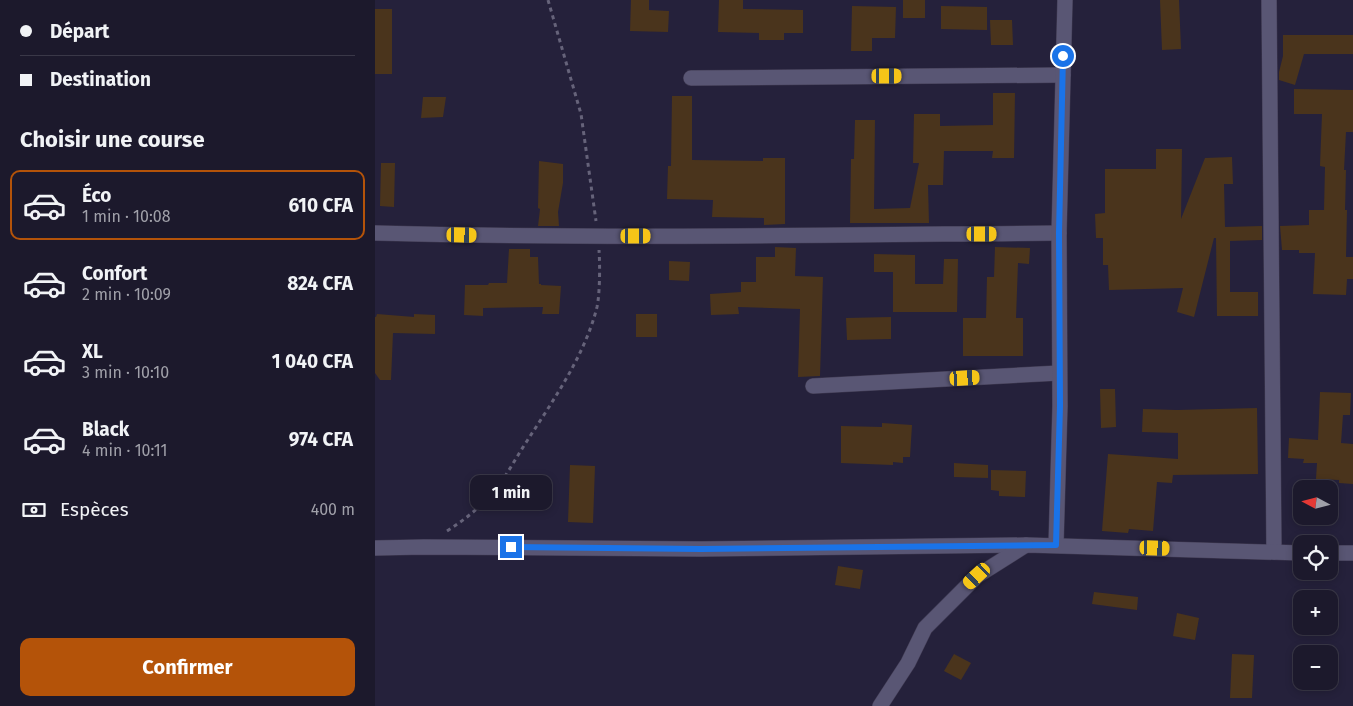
<!DOCTYPE html>
<html lang="fr">
<head>
<meta charset="utf-8">
<style>
	body { margin:0; font-family:"Fira Sans",sans-serif; background:#252234; color:#f1f3f6; height:100vh; display:flex; flex-direction:column; font-size:19px; white-space:nowrap }
	* { box-sizing:border-box; margin:0 }
	p { font-size:16px; color:#a0a0a9 }
	.icon { flex:none; width:28px; height:28px; fill:none; stroke:currentColor; stroke-width:2; stroke-linecap:round; stroke-linejoin:round }
	.map { position:relative; flex:1; overflow:hidden }
	.sheet { display:flex; flex-direction:column; background:#1c192c; width:375px }
	.sheet>* { flex:none }
	.hud { display:grid; align-content:center; height:110px; padding:0 20px; background:#1c192c }
	.needle { width:32px; rotate:277deg }
	.fabs { position:absolute; left:918px; top:480px; display:grid; gap:10px }
	.fabs a { display:grid; place-items:center; width:45px; height:45px; border-radius:10px; background:#1c192c; box-shadow:0 2px 8px #0003,0 0 0 1px #3a3848; font-size:25px }
	.end { position:absolute; width:22px; height:22px; margin:-11px; border:6px solid #1a73e8; background:#fff; box-shadow:0 0 0 2px #fff }
	.from { border-radius:50% }
	.bubble { position:absolute; height:35px; border-radius:10px; background:#1c192c; box-shadow:0 2px 8px #0003,0 0 0 1px #3a3848; font-size:16px; font-weight:700; line-height:35px; text-align:center }
	.car { position:absolute; width:15px; height:30px; margin:-15px -8px; border-radius:6px; box-shadow:0 0 4px 1px #0007; background:linear-gradient(#f5c518 24%,#345 0 40%,#f5c518 0 76%,#345 0 86%,#f5c518 0) }
	.hud b { display:flex; align-items:center; gap:18px; height:48px; font-size:19px }
	.hud b+b { border-top:1px solid #3a3848 }
	.hud i { width:12px; height:12px; background:#f1f3f6 }
	ul { padding:0; list-style:none }
	li { display:flex; align-items:center; gap:15px; height:70px; margin:0 10px 8px; padding:0 10px; border:2px solid transparent; border-radius:10px }
	li div { flex:1 }
	li b { display:block; font-size:19px }
	li em { font-style:normal; font-weight:700 }
	li.current { border-color:#b45309 }
	li>.icon { width:45px; height:45px; stroke-width:1.5 }
	h2 { padding:0 20px; font-size:22px; line-height:60px }
	.pay { display:flex; align-items:center; gap:12px; height:55px; padding:0 20px; font-size:19px }
	.pay p { margin-inline-start:auto }
	.action { display:flex; gap:10px; margin-top:auto; padding:10px 20px }
	.action a { flex:1; height:58px; border-radius:10px; background:#b45309; color:#fff; font-size:20px; font-weight:700; line-height:58px; text-align:center }
	main { display:flex; flex:1; min-height:0 }
	.map>svg:first-child { display:block }
	.building { fill:#4a341c }
	.lines { fill:none; stroke-linecap:round; stroke-linejoin:round }
	.street-casing { stroke:#403b52; stroke-width:16 }
	.path { stroke:#66637a; stroke-width:3; stroke-dasharray:4 4; stroke-linecap:butt }
	.street { stroke:#595674; stroke-width:15 }
	.route { stroke:#1a73e8; stroke-width:6 }
</style>
</head>
<body>
<main>
<section class="sheet">
<div class="hud">
<b><i class="from"></i>Départ</b>
<b><i></i>Destination</b>
</div>
<h2>Choisir une course</h2>
<ul>
<li class="current"><svg class="icon" aria-label="car" viewBox="0 0 24 24"><path d="M5 17H2v-5l4-1 3-4h7l3 4 3 1v5h-3M9 17h6M6 11h13"/><circle cx="7" cy="17" r="2"/><circle cx="17" cy="17" r="2"/></svg><div><b>Éco</b><p>1 min · 10:08</p></div><em>610 CFA</em></li>
<li><svg class="icon" aria-label="car" viewBox="0 0 24 24"><path d="M5 17H2v-5l4-1 3-4h7l3 4 3 1v5h-3M9 17h6M6 11h13"/><circle cx="7" cy="17" r="2"/><circle cx="17" cy="17" r="2"/></svg><div><b>Confort</b><p>2 min · 10:09</p></div><em>824 CFA</em></li>
<li><svg class="icon" aria-label="car" viewBox="0 0 24 24"><path d="M5 17H2v-5l4-1 3-4h7l3 4 3 1v5h-3M9 17h6M6 11h13"/><circle cx="7" cy="17" r="2"/><circle cx="17" cy="17" r="2"/></svg><div><b>XL</b><p>3 min · 10:10</p></div><em>1 040 CFA</em></li>
<li><svg class="icon" aria-label="car" viewBox="0 0 24 24"><path d="M5 17H2v-5l4-1 3-4h7l3 4 3 1v5h-3M9 17h6M6 11h13"/><circle cx="7" cy="17" r="2"/><circle cx="17" cy="17" r="2"/></svg><div><b>Black</b><p>4 min · 10:11</p></div><em>974 CFA</em></li>
</ul>
<div class="pay"><svg class="icon" aria-label="cash" viewBox="0 0 24 24"><path d="M3 7h18v10H3z"/><circle cx="12" cy="12" r="2"/></svg>Espèces<p>400 m</p></div>
<div class="action"><a>Confirmer</a></div>
</section>
<div class="map">
<svg width="978" height="706" viewBox="0 0 978 706">
	<rect width="100%" height="100%" fill="#25213b"/>
	<!-- building -->
	<g class="building">
		<polygon points="256,0 274,0 274,10 294,11 293,32 255,31"/>
		<polygon points="344,0 368,0 368,9 428,10 428,33 409,33 409,40 384,40 384,33 343,32"/>
		<rect x="528" y="0" width="22" height="18"/>
		<polygon points="785,0 804,0 806,49 787,50"/>
		<polygon points="477,6 521,7 520,38 497,38 497,51 476,51"/>
		<polygon points="566,6 612,7 612,30 566,29"/>
		<rect x="0" y="9" width="17" height="65"/>
		<polygon points="615,20 637,20 638,45 616,45"/>
		<polygon points="908,35 978,35 978,54 929,54 920,85 904,80 904,72 908,56"/>
		<polygon points="919,89 978,90 978,132 971,132 969,170 971,170 970,210 972,210 971,257 978,257 978,279 972,279 971,295 938,294 940,253 924,253 924,250 907,250 905,226 934,225 934,210 949,210 950,167 945,166 947,114 919,114"/>
		<polygon points="618,93 640,93 639,158 617,158 618,151 569,151 568,185 553,185 554,223 475,223 476,159 479,159 480,120 500,120 499,209 535,208 544,163 538,163 539,114 565,114 565,126 618,125"/>
		<polygon points="297,96 317,96 317,160 388,161 388,158 410,158 410,224 389,225 389,218 337,217 338,200 292,199 293,166 296,166"/>
		<polygon points="48,97 71,97 68,117 46,118"/>
		<polygon points="781,149 807,149 806,219 830,158 857,157 858,184 849,184 850,227 887,226 887,240 855,241 855,292 883,292 883,316 842,316 841,238 839,238 819,317 802,312 808,288 734,290 733,265 728,265 728,238 721,238 720,214 730,213 730,169 781,169"/>
		<polygon points="164,161 188,164 188,183 183,212 184,226 163,226 165,209 163,208"/>
		<polygon points="6,163 20,163 19,207 5,206"/>
		<polygon points="400,247 421,248 420,276 448,277 445,376 423,377 425,309 363,307 364,314 336,315 335,294 366,292 366,282 381,282 381,257 400,257"/>
		<polygon points="620,247 655,248 654,264 643,263 641,318 648,318 648,356 588,356 588,318 611,318 612,277 619,277"/>
		<polygon points="134,249 155,249 155,257 163,257 164,284 166,284 166,285 186,286 184,314 167,314 168,307 108,308 108,316 89,315 90,285 113,285 114,283 132,283"/>
		<polygon points="499,254 540,255 540,284 568,284 569,259 583,259 582,312 518,312 518,272 499,272"/>
		<polygon points="294,261 315,262 314,281 294,280"/>
		<polygon points="2,314 39,317 39,314 60,315 60,334 18,333 16,380 5,380 0,373 0,317 1,317"/>
		<rect x="261" y="314" width="21" height="23"/>
		<polygon points="516,317 516,339 472,340 471,318"/>
		<polygon points="725,389 740,389 741,427 726,428"/>
		<polygon points="945,392 976,393 975,415 968,415 966,443 978,444 978,484 964,483 964,480 941,479 942,463 928,463 929,459 913,458 914,438 943,440"/>
		<polygon points="882,408 883,474 798,475 797,483 782,482 778,531 754,529 753,533 727,531 733,454 803,459 803,433 767,432 768,409 802,410"/>
		<polygon points="507,423 537,425 535,457 528,457 528,463 518,462 518,465 466,463 466,426 507,427"/>
		<polygon points="579,463 613,465 613,478 579,477"/>
		<polygon points="195,465 220,466 218,523 193,522"/>
		<polygon points="616,470 651,471 650,497 624,496 624,491 616,490"/>
		<polygon points="463,566 488,570 485,589 460,585"/>
		<polygon points="719,592 763,597 762,610 717,604"/>
		<polygon points="802,613 824,618 820,640 798,636"/>
		<polygon points="579,654 596,663 586,680 569,671"/>
		<polygon points="857,654 879,655 877,698 855,698"/>
	</g>
	<g class="lines">
		<!-- street casing -->
		<g class="street-casing">
			<g id="street">
				<polyline points="894,0 899,552"/>
				<polyline points="316,78 688,75"/>
				<path d="M0,233C228,239 456,235 684,233"/>
				<polyline points="438,386 684,373"/>
				<polyline points="681,545 685,406 684,233 690,0"/>
				<polyline points="0,548 49,547 326,549 652,545 926,553"/>
				<polyline points="954,553 978,553"/>
				<polyline points="505,706 533,663 550,628 602,576 651,545"/>
			</g>
		</g>
		<!-- path -->
		<g class="path">
			<polyline points="173,0 206,114 221,221"/>
			<path d="M72,531C89,520 102,510 116,495C130,479 140,459 152,441C179,399 210,355 222,307C225,293 225,264 224,250"/>
		</g>
		<!-- street -->
		<use href="#street" class="street"/>
	</g>
	<g class="lines">
		<!-- route -->
		<polyline class="route" points="136,547 326,549 681,545 685,406 684,233 688,56"/>
	</g>
</svg>
<div class="fabs">
<a><svg class="needle" viewBox="-14 -14 28 28"><path d="M0-13l5 13h-10z" fill="#e53935"/><path d="M0 13l5-13h-10z" fill="#a0a0a9"/></svg></a>
<a><svg class="icon" aria-label="locate" viewBox="0 0 24 24"><circle cx="12" cy="12" r="6"/><path d="M12 2v4M12 18v4M2 12h4M18 12h4"/></svg></a>
<a>+</a>
<a>−</a>
</div>
<i class="end from" style="left:688px;top:56px"></i>
<i class="end" style="left:136px;top:547px"></i>
<div class="bubble" style="left:95px;top:475px;width:82px">1 min</div>
<i class="car" style="left:512px;top:76px;rotate:90deg"></i>
<i class="car" style="left:607px;top:234px;rotate:90deg"></i>
<i class="car" style="left:87px;top:235px;rotate:91deg"></i>
<i class="car" style="left:261px;top:236px;rotate:90deg"></i>
<i class="car" style="left:590px;top:378px;rotate:87deg"></i>
<i class="car" style="left:780px;top:548px;rotate:92deg"></i>
<i class="car" style="left:602px;top:576px;rotate:227deg"></i>
</div>
</main>
</body>
</html>
